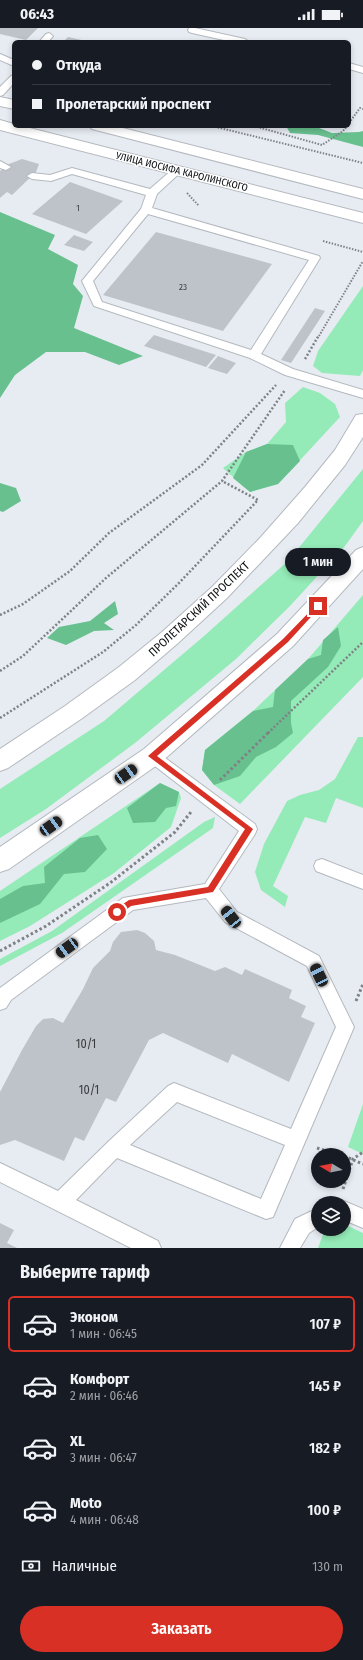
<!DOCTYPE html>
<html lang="ru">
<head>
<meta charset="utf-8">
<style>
	body { margin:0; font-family:"Fira Sans Condensed",sans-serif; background:#242831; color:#f1f3f6; height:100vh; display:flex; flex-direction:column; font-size:15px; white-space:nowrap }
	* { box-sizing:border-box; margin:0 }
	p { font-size:13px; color:#9ea1a6 }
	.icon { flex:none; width:22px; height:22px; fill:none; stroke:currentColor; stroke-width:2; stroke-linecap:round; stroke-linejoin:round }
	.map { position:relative; height:1220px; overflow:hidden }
	.details { display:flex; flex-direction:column; background:#171b24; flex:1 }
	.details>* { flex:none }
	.top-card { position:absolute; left:12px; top:12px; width:339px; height:88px; border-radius:6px; box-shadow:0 2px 6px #0003; display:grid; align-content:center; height:88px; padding:0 20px; background:#171b24 }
	.needle { width:26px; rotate:280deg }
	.fabs { position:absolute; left:311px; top:1120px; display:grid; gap:8px }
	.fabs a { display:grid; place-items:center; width:40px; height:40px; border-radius:50%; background:#171b24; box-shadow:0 2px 6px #0003; font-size:20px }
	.end { position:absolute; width:18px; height:18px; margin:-9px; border:5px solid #d93025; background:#fff; box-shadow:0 0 0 2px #fff }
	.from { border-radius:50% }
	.bubble { position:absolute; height:28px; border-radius:14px; background:#171b24; box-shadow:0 2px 6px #0003; font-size:13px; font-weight:600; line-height:28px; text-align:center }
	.car { position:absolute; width:12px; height:24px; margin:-12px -6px; border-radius:5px; box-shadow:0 0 3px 1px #0007; background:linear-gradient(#222 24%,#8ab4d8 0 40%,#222 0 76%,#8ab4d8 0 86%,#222 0) }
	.top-card b { display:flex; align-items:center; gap:14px; height:38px; font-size:15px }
	.top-card b+b { border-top:1px solid #363941 }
	.top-card i { width:10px; height:10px; background:#f1f3f6 }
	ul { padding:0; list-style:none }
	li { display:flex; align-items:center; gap:12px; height:56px; margin:0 8px 6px; padding:0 12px; border:2px solid transparent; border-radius:6px }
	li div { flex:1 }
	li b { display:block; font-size:15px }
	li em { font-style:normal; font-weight:600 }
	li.selected { border-color:#d93025 }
	li>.icon { width:36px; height:36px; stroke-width:1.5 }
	h2 { padding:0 20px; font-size:18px; line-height:48px }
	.pay { display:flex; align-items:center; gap:10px; height:44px; padding:0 20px; font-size:15px }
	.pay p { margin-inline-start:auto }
	.primary-button { display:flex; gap:8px; margin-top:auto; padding:8px 20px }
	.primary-button a { flex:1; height:46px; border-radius:24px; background:#d93025; color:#fff; font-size:16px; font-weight:600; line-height:46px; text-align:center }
	.status { display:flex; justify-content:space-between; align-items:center; height:28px; padding:0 20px; background:#171b24; direction:ltr }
	.status svg { height:11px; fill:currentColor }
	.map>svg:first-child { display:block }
	.green { fill:#94ebb7 }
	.forest { fill:#68c08e }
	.building { fill:#bec3c9 }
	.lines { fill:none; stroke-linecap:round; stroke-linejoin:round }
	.service-casing { stroke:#b4b9bf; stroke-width:2 }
	.secondary-casing { stroke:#b4b9bf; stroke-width:2 }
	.primary-casing { stroke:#b4b9bf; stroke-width:2 }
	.path-far2 { stroke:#7e8286; stroke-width:2; stroke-dasharray:1.5 1.5; stroke-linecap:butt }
	.path-far1 { stroke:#7e8286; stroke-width:2.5; stroke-dasharray:2 2; stroke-linecap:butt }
	.path { stroke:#7e8286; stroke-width:3; stroke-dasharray:2.5 2.5; stroke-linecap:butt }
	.service { fill:#fff; fill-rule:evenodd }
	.secondary { fill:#fff; fill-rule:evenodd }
	.primary { fill:#fff; fill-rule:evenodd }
	.route { fill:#d93025 }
	.labels { text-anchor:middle; stroke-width:3; stroke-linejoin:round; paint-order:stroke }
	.far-number-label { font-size:9px; fill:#393c3f }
	.far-street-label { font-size:10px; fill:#0d0f11; stroke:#fff }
	.street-label { font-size:12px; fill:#0d0f11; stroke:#fff }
	.near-number-label { font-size:12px; fill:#393c3f }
</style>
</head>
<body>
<div class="status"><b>06:43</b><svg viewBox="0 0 49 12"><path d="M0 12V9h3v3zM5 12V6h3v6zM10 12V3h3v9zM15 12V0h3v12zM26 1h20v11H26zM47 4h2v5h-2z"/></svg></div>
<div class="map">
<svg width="363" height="1220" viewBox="0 0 363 1220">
	<rect width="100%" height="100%" fill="#e7ecf3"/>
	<!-- green -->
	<g class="green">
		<polygon points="363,258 363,342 360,348 322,345 313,338 318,323"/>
		<polygon points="303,359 320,365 335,376 340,389 278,456 250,464 223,440 246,424 267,416 286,394 285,375"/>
		<polygon points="363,441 363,493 345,518 290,578 236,631 135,715 46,781 0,810 0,761 104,693 204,608 288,533"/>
		<polygon points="363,567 363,649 240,776 214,757 202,742 205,722 253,683 308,631"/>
		<polygon points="358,709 363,709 363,780 336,770 326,795 305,789 273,858 288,868 285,879 261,862 255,844 264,816 287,773 300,767 319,762 335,751"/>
		<polygon points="160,755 179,764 181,770 171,799 114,845 30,898 0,913 0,863"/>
		<polygon points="215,789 213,800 62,905 0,938 0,931 52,903 204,794"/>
		<polygon points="363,1076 363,1126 348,1119"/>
		<polygon points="344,1196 363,1205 363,1220 318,1220 325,1201 344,1201"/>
	</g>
	<!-- forest -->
	<g class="forest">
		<polygon points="286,98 314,98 332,105 359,104 363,103 363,119 318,107 290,105"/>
		<polygon points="0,184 55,207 48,221 78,237 73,256 83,268 74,300 143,328 119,337 85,324 46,324 15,347 0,370"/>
		<polygon points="267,416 293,417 300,433 278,456 250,464 233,450 246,424"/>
		<polygon points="0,455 16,460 21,473 3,484 0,483"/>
		<polygon points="115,573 118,586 104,595 114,602 94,603 66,617 47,610 59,599 90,593"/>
		<polygon points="338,599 341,618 328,639 291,673 291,695 293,705 276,719 256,729 240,748 214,757 202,742 205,722 253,683 273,679 275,662 308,631 321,627 323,612"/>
		<polygon points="160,755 179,764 176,778 166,780 155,794 133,795 127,780"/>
		<polygon points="98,807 107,821 85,844 64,846 40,876 0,895 0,871 23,858 45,855 44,839 80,810"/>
	</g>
	<!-- building -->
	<g class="building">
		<polygon points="0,0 38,0 26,12 0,6"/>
		<polygon points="68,9 86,13 86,14 63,14"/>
		<polygon points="22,131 39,136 36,144 12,167 7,164 0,170 0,143 9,136"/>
		<polygon points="70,154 123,173 86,206 32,186"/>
		<polygon points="156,204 272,236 223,303 103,267"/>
		<polygon points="74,207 93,214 84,223 64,217"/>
		<polygon points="315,280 325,283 291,335 281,332"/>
		<polygon points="154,307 216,327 206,339 144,318"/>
		<polygon points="218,328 236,335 227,346 208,340"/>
		<polygon points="137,902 145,905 154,913 156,922 175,927 215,943 225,939 242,947 245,941 292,962 289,970 306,978 301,989 315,995 289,1054 232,1026 228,1035 163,1005 149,1012 116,1074 106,1070 84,1113 75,1109 64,1133 15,1112 0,1117 0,1064 22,1022 36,998 43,991 53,990 63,995 83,961 93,940 110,923 113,914 121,904"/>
		<polygon points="0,1195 14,1202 7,1215 17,1220 0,1220"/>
	</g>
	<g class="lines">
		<!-- service casing -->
		<g class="service-casing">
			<g id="service">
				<polygon points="189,0 195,0 245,11 249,14 233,14 192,5 189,4 188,2"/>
				<polygon points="49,5 53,8 48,14 39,14 46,6"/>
				<polygon points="0,26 14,32 14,38 0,32"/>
				<polygon points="349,35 363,39 363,45 349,41"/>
				<polygon points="14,47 14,55 3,67 0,68 0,59 11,48"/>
				<polygon points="0,133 11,139 6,142 0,140"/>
				<path d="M178,139L183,142L157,166L152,180L319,228L320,230L261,326L293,341L363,362V370L285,347L250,330L94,278L82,253L141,181L146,167L72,146L51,153L32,151L27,148L32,145L50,147L72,140L150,161L174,140ZM148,186L309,232L251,322L102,274L93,253Z"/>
				<path d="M152,722L157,724L255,796L257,801L255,806L219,861L237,884L319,928L354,999L273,1189L266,1191L117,1130L76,1172L158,1213L161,1220H131L0,1154V1135L58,1163L108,1114L168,1058L174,1055L291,1101L336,999L307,938L225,894L206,870L133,882L11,972L6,980L0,982V960L123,870L205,856L239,803L147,732L144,728L147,724ZM177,1074L285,1117L261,1171L130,1117Z"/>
				<polygon points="322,831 363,847 363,861 316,843 314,838 316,833"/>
				<polygon points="344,1173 363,1181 363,1200 344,1192 344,1175 338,1175"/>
				<polygon points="318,1180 318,1199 309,1205 300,1220 280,1220 295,1191"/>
			</g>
		</g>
		<!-- secondary casing -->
		<g class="secondary-casing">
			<g id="secondary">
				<polygon points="0,69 14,72 14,81 0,78"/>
				<polygon points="0,92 14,96 14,98 22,98 363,185 363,195 0,102"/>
				<polygon points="89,98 115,98 363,161 363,171 92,101"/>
			</g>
		</g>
		<!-- primary casing -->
		<g class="primary-casing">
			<g id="primary">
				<polygon points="363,386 363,409 345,437 298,495 227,570 177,616 135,652 81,691 8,740 0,743 0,721 65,678 119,639 162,604 212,559 260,510 305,459 335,422 356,387"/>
				<polygon points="363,519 363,541 293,618 160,735 9,841 0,844 0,819 144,721 277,606 356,522"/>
			</g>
		</g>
		<!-- path-far2 -->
		<g class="path-far2">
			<polyline points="349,95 360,80 363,81"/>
			<polyline points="212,98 363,135"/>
			<polyline points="254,98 322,117 343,103 347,98"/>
			<polyline points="187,165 199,178"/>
			<polyline points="323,213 363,224"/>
			<polyline points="319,308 363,233"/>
		</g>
		<!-- path-far1 -->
		<g class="path-far1">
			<polyline points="305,331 319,307"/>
			<polyline points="0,587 23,576 70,543 109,505 202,437 276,357"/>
			<polyline points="0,643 23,628 106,550 222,453 285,362"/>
			<polyline points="0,690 103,624 136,597 179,555 258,472 222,453"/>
			<polyline points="268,705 363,614"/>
		</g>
		<!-- path -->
		<g class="path">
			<polyline points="220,752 269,704"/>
			<polyline points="0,923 46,898 110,855 175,804 191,784"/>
			<polyline points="356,973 363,956"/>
			<polyline points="317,1120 339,1127"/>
			<polyline points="344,1128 363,1136"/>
			<polyline points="343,1161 353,1131 363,1124"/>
		</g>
		<!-- service -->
		<use href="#service" class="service"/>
		<!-- secondary -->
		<use href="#secondary" class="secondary"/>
		<!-- primary -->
		<use href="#primary" class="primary"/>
	</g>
	<!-- route -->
	<polygon class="route" points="318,575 320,576 320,579 288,614 157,728 253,801 213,864 131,878 119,887 114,887 114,882 129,872 208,859 245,801 148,728 283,611"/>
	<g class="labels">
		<!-- far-number labels -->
		<g class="far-number-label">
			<text x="78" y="183">1</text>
			<text x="183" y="262">23</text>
		</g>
		<!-- far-street labels -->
		<g class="far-street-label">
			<text transform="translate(182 143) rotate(14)" y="4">УЛИЦА ИОСИФА КАРОЛИНСКОГО</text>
		</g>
		<!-- street labels -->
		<g class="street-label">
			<text transform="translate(199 581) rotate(-43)" y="4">ПРОЛЕТАРСКИЙ ПРОСПЕКТ</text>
		</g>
		<!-- near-number labels -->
		<g class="near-number-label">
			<text x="86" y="1020">10/1</text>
			<text x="89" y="1066">10/1</text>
		</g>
	</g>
</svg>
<div class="fabs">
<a><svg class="needle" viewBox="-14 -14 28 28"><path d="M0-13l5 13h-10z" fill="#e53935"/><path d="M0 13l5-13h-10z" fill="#9ea1a6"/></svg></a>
<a><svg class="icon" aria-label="layers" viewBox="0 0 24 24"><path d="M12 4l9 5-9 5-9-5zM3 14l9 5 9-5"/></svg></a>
</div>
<i class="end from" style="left:117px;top:884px"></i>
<i class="end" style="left:318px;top:578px"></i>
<div class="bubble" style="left:285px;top:520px;width:66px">1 мин</div>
<i class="car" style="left:126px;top:746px;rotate:56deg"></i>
<i class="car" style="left:51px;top:798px;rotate:55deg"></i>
<i class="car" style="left:231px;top:889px;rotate:322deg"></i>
<i class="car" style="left:67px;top:920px;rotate:234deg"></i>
<i class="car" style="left:319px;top:947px;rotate:334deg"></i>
<div class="top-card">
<b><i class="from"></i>Откуда</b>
<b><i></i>Пролетарский проспект</b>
</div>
</div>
<section class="details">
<h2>Выберите тариф</h2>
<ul>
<li class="selected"><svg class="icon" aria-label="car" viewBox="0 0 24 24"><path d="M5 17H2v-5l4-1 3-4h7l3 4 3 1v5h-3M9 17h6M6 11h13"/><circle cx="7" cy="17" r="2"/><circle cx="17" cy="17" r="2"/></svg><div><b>Эконом</b><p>1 мин · 06:45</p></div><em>107 ₽</em></li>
<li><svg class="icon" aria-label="car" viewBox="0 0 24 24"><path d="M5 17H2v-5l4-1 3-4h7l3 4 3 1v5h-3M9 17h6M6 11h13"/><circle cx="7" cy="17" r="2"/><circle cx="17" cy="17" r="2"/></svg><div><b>Комфорт</b><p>2 мин · 06:46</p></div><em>145 ₽</em></li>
<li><svg class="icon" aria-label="car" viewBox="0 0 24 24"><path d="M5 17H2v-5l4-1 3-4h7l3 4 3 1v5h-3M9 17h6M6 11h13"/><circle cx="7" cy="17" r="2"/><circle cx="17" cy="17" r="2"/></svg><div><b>XL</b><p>3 мин · 06:47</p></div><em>182 ₽</em></li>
<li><svg class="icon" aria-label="car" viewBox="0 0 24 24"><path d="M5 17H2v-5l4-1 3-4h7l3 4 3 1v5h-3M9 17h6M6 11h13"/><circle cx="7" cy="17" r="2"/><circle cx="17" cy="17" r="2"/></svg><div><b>Moto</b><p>4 мин · 06:48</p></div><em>100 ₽</em></li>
</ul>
<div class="pay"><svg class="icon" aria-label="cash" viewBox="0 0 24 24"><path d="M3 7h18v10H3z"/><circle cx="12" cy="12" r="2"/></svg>Наличные<p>130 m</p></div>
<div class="primary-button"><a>Заказать</a></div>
</section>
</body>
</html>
